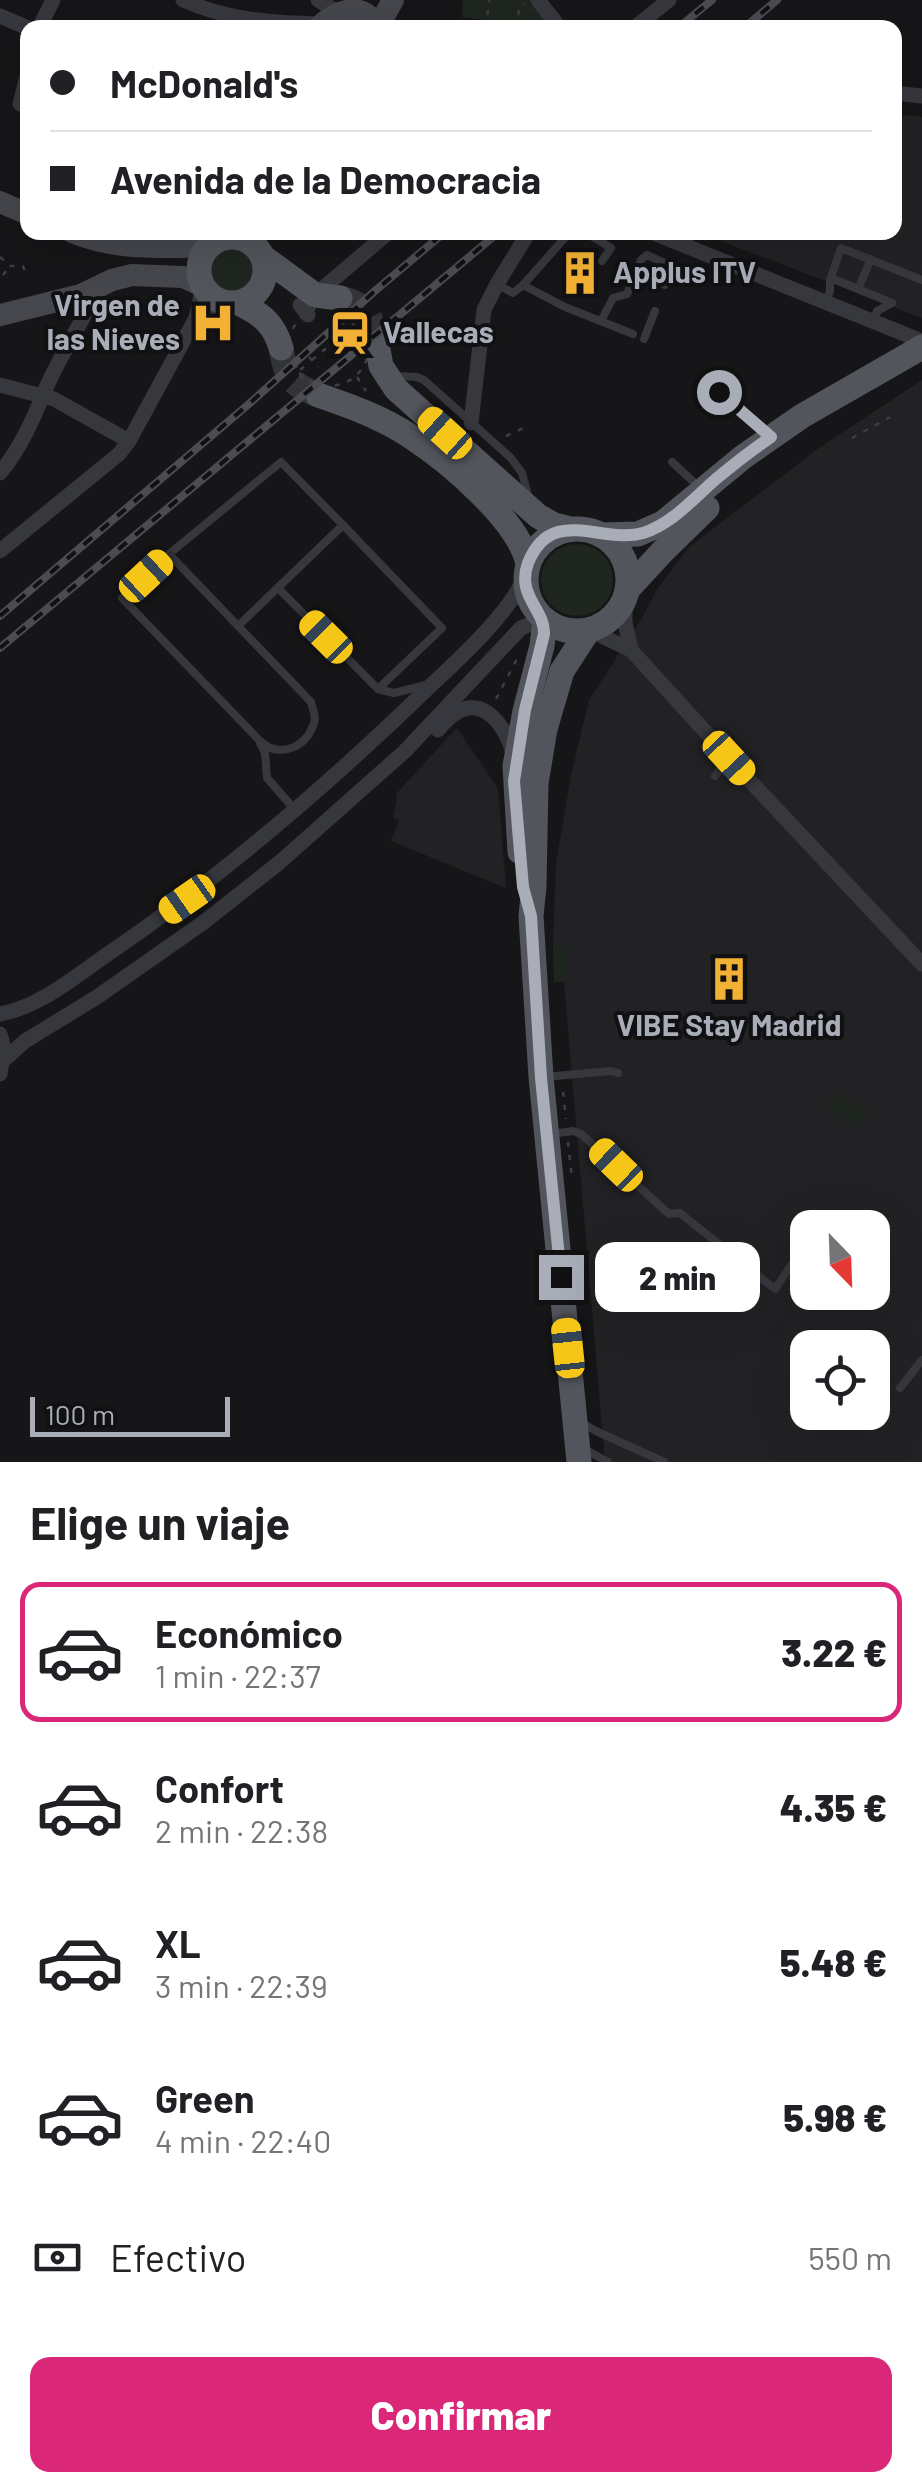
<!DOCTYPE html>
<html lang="es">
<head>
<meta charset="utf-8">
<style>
	body { margin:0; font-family:Barlow,sans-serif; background:#f2f2f2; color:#202124; height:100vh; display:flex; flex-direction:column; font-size:38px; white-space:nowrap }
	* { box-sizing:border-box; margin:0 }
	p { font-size:32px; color:#757577 }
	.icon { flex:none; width:55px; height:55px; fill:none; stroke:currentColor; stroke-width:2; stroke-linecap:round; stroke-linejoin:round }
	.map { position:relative; height:1462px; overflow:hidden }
	.drawer { display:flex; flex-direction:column; background:#fff; flex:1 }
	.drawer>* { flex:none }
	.banner { position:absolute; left:20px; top:20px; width:882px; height:220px; border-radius:20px; box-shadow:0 10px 40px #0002; display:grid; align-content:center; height:220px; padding:0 30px; background:#fff }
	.needle { width:65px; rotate:157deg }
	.tools { position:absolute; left:790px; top:1210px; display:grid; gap:20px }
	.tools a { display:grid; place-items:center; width:100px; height:100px; border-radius:20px; background:#fff; box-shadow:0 10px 40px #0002; font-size:50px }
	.scale { position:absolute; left:30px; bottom:25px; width:200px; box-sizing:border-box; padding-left:10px; border:5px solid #a8adb8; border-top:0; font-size:28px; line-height:35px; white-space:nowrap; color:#a8adb8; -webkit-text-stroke:8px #111113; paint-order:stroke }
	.end { position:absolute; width:45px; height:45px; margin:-22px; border:12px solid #a8adb8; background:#111; box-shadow:0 0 0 5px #111 }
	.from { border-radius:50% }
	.bubble { position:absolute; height:70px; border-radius:20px; background:#fff; box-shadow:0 10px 40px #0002; font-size:32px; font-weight:800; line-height:70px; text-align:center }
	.car { position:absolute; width:30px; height:60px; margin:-30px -15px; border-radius:12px; box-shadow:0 0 8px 2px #0007; background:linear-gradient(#f5c518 24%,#345 0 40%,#f5c518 0 76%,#345 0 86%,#f5c518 0) }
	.banner b { display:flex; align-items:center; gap:35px; height:95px; font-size:38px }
	.banner b+b { border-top:2px solid #e0e0e0 }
	.banner i { width:25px; height:25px; background:#202124 }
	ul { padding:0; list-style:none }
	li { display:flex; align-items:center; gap:30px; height:140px; margin:0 20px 15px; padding:0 10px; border:5px solid transparent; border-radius:20px }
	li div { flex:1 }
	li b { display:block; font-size:38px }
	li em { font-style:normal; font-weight:800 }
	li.on { border-color:#db2777 }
	li>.icon { width:90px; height:90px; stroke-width:1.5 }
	h2 { padding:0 30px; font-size:45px; line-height:120px }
	.pay { display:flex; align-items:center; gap:25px; height:110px; padding:0 30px; font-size:38px }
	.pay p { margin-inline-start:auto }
	.primary-button { display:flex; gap:20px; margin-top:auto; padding:20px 30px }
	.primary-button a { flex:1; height:115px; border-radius:20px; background:#db2777; color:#fff; font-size:40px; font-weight:800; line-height:115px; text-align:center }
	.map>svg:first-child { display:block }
	.built { fill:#222225; fill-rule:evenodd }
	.green { fill:#1e261f }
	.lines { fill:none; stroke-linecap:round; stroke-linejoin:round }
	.primary-tunnel { stroke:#333438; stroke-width:25; stroke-dasharray:25 12; stroke-linecap:butt }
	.path { stroke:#3d3f44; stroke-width:2.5; stroke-dasharray:5 8; stroke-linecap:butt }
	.lane { stroke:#37383d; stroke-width:8 }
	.street { stroke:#37383d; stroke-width:15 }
	.secondary { stroke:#45474d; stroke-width:22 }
	.primary { stroke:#53555c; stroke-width:25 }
	.rail-casing { stroke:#4a4c52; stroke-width:8 }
	.rail { stroke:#111113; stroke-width:4; stroke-dasharray:11; stroke-linecap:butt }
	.route { stroke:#a8adb8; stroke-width:12 }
	.labels { text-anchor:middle; stroke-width:8; stroke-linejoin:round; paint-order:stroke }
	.poi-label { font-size:30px; font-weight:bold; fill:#a8adb8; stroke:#111113; text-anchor:start }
</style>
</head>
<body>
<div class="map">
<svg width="922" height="1462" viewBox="0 0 922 1462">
	<rect width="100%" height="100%" fill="#161618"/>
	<!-- built -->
	<g class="built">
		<polygon points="895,114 922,117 922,318 700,233 895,232"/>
		<path d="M922,380V1462H605L564,982H554L553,944L556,864L571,775L589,700L642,618L657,589L689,547L819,448ZM808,1228H872V1292H808ZM808,1348H872V1412H808Z"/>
		<polygon points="457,728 498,789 506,888 391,841 399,821 393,818 397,798 395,795"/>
	</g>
	<!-- green -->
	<g class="green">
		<polygon points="463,0 543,0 563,27 529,27 462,17"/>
		<circle cx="233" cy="270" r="22"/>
		<circle cx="577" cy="580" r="36"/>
		<polygon points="553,944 571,946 564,981 554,982"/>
		<polygon points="835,1090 869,1112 858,1128 824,1107"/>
	</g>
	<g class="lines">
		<!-- primary-tunnel -->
		<g class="primary-tunnel">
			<path d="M340,298C368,304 372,318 377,344"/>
			<path d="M281,348C286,377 290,384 318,395"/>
		</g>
		<!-- path -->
		<g class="path">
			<polyline points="486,28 489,0"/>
			<polyline points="517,28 519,8 525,4"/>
			<polyline points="0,257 10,266 23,266 26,274"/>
			<polyline points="3,275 9,267"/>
			<circle cx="329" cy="346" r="40"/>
			<polyline points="351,321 360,332"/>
			<polyline points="309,357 318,367"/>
			<polyline points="312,360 354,325"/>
			<polyline points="357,377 366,391"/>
			<polyline points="303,379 297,372 305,366"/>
			<polyline points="506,436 528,426"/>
			<polyline points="852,438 890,417"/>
			<polyline points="496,699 518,657"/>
			<polyline points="563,1092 566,1119"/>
			<polyline points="568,1142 572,1179"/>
		</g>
		<!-- lane -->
		<g class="lane">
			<polyline points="585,232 611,248 602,261"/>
			<polyline points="686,247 692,232"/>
			<polyline points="831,278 892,303 877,311 874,324"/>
			<polyline points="497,284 513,293 523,285 570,232"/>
			<polyline points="523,285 565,307 633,334"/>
			<polyline points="858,289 871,259"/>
			<polyline points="826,303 830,291 830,280 841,248 922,280"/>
			<polyline points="601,321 613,298 627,294 641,260 647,255 667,264 670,270 665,285"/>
			<polyline points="644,339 655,311"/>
			<polyline points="715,374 719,392 766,432"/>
			<polyline points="397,376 417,377 424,380 511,458 522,473 528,495"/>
			<polyline points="672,462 698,486"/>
			<path d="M169,554L311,702C313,710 317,718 313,726C304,749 278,758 260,741L122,598L169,554L281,462L343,525"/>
			<polyline points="278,588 378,689 394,693 426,685"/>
			<polyline points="238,626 343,525 442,628 378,689"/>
			<polyline points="260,743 265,753 267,778 296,811"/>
			<polyline points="715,776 729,758"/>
			<polyline points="544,1077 611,1071 618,1073"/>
			<polyline points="550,1134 573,1131 581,1134 669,1214 680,1213 775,1289 807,1242"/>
			<polyline points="900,1388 922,1360"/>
			<polyline points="582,1423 598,1432 664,1462"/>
			<polyline points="586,1450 608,1462"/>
		</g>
		<!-- street -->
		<g class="street">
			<path d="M183,0C227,20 273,23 322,24"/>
			<polyline points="318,0 337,12"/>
			<polyline points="538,0 560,28"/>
			<polyline points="0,16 28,28"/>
			<polyline points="39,28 53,0"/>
			<polyline points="634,28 669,0"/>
			<polyline points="895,93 922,96"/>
			<polyline points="20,104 28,72"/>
			<polyline points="651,232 922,341"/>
			<polyline points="315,295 389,232"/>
			<polyline points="300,305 308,315"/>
			<polyline points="196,318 211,307 229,304"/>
			<polyline points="0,385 54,399 129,441"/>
			<polyline points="471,423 484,310 497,284 529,232"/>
			<path d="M0,473C21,448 34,417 46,388C57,363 71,340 84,316L87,309V292"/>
			<polyline points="0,551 119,454 129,441 196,318 203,287"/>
			<polyline points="625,599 625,623 631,650"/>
			<polyline points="589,630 631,650 752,783 922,964"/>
			<path d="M438,730C443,724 449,717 456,713C484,694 507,729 513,753"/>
			<path d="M0,1014C39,1007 73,978 105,956C221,877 326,787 426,690C458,660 507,616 525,577"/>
			<polyline points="0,1034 4,1048 0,1074"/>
			<polyline points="4,1060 25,1041 97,997 204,922 280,862 405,751 521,628 543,619"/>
		</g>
		<!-- secondary -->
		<g class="secondary">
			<polyline points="378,27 393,0"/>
			<path d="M318,28C337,9 364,0 378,28"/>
			<polyline points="0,202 28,214"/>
			<path d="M72,232C118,251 160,246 208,247"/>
			<polyline points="253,232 256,247"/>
			<polyline points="0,315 81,295 112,280 132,275 183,277 203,286"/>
		</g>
		<!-- primary -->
		<g class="primary">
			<circle cx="232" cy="270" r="33"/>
			<polyline points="263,257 315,295 340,298"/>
			<path d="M239,303C261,314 274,323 281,348"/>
			<polyline points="377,344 381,366 396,389 538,516 554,525 570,529"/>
			<path d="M318,395C350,406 381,417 410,436C447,460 519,520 528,564"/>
			<circle cx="577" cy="580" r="51"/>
			<polyline points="602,535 638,534 663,523 743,457 802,416 922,347"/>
			<polyline points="627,590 663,551 707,508"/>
			<polyline points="520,852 515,766 525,711 542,646 545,621"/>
			<polyline points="579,1462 541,1077 531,916 534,886 536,783 545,729 562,671 588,631"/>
		</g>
		<!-- rail casing -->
		<g class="rail-casing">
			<g id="rail">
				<polyline points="678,28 712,0"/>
				<polyline points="744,28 777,0"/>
				<polyline points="0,616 250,403 376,290 445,232"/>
				<polyline points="0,648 499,232"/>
			</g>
		</g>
		<!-- rail -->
		<use href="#rail" class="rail"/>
	</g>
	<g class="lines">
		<!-- route -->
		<path class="route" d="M561,1277L541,1078L531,916L523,887L514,781L525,710L544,634C545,609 516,596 528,563C552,504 602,545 643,533C672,524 694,498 716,479C734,464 752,450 771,437L719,392"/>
	</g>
	<!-- icons -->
	<defs>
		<g id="building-bare" transform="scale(3.45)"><path d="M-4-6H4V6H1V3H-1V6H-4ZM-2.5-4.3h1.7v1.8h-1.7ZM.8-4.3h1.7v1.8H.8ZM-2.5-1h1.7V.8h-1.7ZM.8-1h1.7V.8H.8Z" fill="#f2b134" stroke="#111113" stroke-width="2.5" paint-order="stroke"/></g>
		<g id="hospital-bare" transform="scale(3.45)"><path d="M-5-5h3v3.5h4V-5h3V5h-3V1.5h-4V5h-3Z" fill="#f2b134" stroke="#111113" stroke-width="2.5" paint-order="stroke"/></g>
		<g id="station-bare" transform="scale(3.45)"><path d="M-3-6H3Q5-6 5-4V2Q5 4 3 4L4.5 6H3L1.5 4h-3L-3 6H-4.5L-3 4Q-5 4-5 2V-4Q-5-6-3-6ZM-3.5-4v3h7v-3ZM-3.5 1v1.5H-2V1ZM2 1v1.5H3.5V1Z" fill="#f2b134" stroke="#111113" stroke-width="2.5" paint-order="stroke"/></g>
	</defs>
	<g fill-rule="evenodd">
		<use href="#building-bare" x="580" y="273"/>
		<use href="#hospital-bare" x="213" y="323"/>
		<use href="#station-bare" x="350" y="333"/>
		<use href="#building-bare" x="729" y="979"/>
	</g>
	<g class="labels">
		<!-- poi labels -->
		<g class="poi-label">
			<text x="613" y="283">Applus ITV</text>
			<text x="180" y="316" text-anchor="end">Virgen de<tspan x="180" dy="34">las Nieves</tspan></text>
			<text x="383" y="343">Vallecas</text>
			<text x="729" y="1036" text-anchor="middle">VIBE Stay Madrid</text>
		</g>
	</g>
</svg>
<div class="tools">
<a><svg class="needle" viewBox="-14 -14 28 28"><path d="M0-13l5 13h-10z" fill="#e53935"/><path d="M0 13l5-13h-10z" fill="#757577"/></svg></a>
<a><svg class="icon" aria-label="locate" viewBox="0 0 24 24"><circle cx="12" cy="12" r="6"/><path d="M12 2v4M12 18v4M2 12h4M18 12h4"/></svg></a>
</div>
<div class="scale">100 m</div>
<i class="end from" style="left:719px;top:392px"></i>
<i class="end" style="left:561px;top:1277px"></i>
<div class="bubble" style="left:595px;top:1242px;width:165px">2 min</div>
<i class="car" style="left:445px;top:433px;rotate:312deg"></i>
<i class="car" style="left:146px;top:576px;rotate:47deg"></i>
<i class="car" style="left:326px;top:637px;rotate:315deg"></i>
<i class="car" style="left:729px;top:758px;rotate:137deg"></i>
<i class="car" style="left:187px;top:899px;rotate:235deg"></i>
<i class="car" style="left:616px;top:1165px;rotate:314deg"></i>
<i class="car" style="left:568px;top:1348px;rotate:354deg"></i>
<div class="banner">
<b><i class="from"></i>McDonald's</b>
<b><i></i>Avenida de la Democracia</b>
</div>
</div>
<section class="drawer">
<h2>Elige un viaje</h2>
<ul>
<li class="on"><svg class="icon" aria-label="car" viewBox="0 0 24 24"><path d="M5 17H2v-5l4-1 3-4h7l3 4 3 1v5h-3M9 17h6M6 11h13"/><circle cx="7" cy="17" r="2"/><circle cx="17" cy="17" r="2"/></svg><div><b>Económico</b><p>1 min · 22:37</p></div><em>3.22 €</em></li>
<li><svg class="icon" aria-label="car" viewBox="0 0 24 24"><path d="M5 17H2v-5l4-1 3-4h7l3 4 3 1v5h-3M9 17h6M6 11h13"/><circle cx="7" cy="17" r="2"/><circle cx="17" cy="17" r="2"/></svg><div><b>Confort</b><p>2 min · 22:38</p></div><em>4.35 €</em></li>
<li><svg class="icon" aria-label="car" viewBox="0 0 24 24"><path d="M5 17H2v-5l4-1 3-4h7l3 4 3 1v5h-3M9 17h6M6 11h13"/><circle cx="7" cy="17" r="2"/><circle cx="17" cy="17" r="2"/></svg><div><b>XL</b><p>3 min · 22:39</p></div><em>5.48 €</em></li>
<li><svg class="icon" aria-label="car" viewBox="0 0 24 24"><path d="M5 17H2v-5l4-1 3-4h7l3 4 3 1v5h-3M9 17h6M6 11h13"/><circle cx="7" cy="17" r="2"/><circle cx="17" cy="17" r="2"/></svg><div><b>Green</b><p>4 min · 22:40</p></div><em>5.98 €</em></li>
</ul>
<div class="pay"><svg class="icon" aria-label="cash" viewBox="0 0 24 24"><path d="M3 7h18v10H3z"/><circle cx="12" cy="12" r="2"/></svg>Efectivo<p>550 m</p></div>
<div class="primary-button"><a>Confirmar</a></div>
</section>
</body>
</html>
